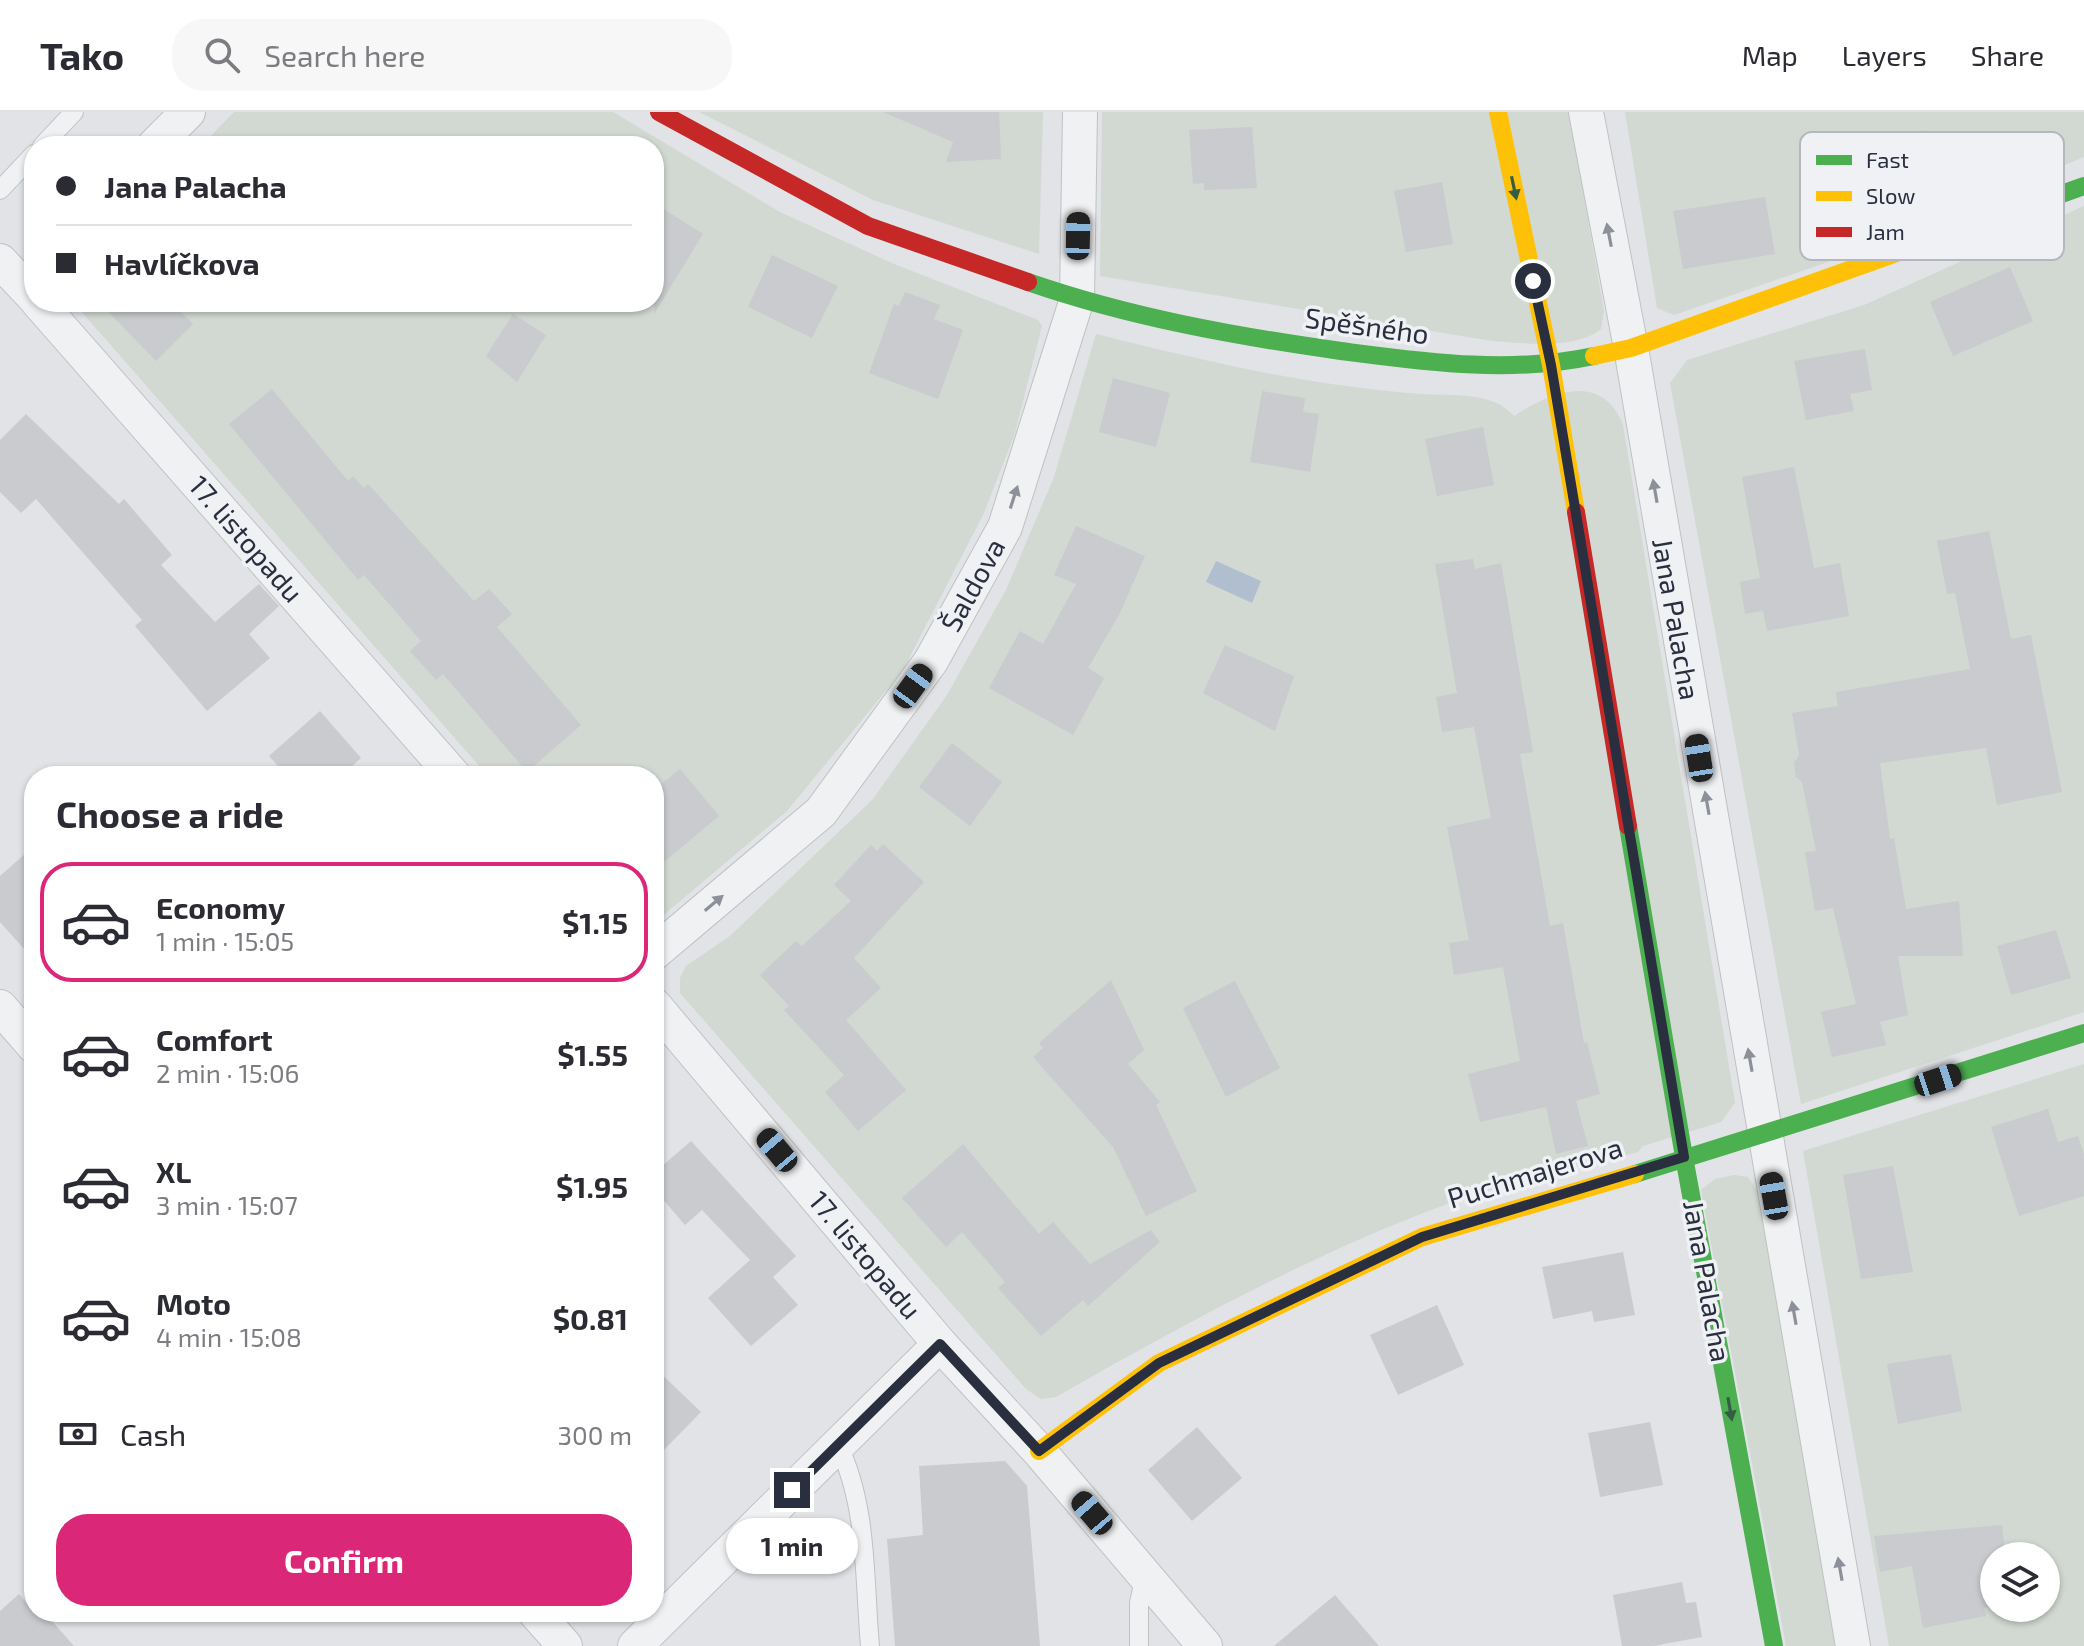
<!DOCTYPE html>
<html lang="en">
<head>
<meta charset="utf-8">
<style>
	body { margin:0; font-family:"Exo 2",sans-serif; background:#f7f7f7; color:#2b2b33; height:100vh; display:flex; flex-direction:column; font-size:30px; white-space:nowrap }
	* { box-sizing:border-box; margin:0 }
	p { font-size:26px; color:#7c7c81 }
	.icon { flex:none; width:44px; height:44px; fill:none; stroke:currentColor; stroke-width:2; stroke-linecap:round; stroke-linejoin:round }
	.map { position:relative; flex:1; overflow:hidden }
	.drawer { position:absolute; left:24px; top:654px; width:640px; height:856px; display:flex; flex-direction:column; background:#fff; border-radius:32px; box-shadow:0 2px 6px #0004 }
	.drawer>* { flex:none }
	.top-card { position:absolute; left:24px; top:24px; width:640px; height:176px; border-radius:32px; box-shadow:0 2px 6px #0004; display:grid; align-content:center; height:176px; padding:0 32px; background:#fff }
	.fabs { position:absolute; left:1980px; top:1430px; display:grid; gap:16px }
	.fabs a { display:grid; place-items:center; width:80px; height:80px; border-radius:50%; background:#fff; box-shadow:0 2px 6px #0004; font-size:40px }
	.end { position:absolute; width:36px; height:36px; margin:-18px; border:10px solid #292f3e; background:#fff; box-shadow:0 0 0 4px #fff }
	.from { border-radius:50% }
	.bubble { position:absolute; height:56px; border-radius:28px; background:#fff; box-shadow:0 2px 6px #0004; font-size:26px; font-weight:700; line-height:56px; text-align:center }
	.car { position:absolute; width:24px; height:48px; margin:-24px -12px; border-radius:10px; box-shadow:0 0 6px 2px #0007; background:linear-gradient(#222 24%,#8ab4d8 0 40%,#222 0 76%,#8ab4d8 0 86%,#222 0) }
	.top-card b { display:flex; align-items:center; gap:28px; height:76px; font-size:30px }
	.top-card b+b { border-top:2px solid #e1e1e2 }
	.top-card i { width:20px; height:20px; background:#2b2b33 }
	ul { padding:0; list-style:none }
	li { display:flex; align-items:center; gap:24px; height:120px; margin:0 16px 12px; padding:0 16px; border:4px solid transparent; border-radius:32px }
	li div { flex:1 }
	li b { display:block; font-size:30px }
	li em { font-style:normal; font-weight:700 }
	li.active { border-color:#db2777 }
	li>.icon { width:72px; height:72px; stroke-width:1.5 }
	h2 { padding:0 32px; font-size:36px; line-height:96px }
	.pay { display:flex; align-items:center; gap:20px; height:88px; padding:0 32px; font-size:30px }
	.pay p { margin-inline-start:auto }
	.button { display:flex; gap:16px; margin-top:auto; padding:16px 32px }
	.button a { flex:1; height:92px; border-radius:32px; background:#db2777; color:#fff; font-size:32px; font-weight:700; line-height:92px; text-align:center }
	header { display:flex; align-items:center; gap:48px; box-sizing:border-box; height:112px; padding:0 40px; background:#fff; border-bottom:2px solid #e1e1e2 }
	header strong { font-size:38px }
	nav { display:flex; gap:44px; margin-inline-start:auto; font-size:28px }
	.search { width:560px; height:72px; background:#f7f7f7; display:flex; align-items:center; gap:20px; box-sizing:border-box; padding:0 28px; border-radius:32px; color:#7c7c81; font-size:30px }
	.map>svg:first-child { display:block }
	.green { fill:#d1d9d2; fill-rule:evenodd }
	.water { fill:#b1bed0 }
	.building { fill:#c9cbce }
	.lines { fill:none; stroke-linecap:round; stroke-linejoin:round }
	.lane-casing { stroke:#bfc1c4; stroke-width:20 }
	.street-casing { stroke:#bfc1c4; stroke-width:36 }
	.lane { stroke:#f0f1f3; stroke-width:18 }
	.street { stroke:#f0f1f3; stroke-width:34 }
	.fast { stroke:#4caf50; stroke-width:18 }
	.slow { stroke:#ffc107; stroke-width:18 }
	.jam { stroke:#c62828; stroke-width:18 }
	.oneway { fill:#355c44 }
	.oneway2 { fill:#8c9098 }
	.route { stroke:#292f3e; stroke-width:10 }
	.labels { text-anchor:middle; stroke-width:7; stroke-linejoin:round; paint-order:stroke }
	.street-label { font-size:28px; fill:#292f3e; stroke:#eff1f5 }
	.key { fill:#eff1f5; stroke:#b4b7be; stroke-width:2 }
	.key-label { font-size:22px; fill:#292f3e }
</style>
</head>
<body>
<header>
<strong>Tako</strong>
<div class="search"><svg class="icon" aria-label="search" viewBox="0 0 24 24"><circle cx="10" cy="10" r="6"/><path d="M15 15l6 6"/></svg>Search here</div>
<nav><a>Map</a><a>Layers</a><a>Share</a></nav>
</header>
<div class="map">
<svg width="2084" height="1534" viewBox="0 0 2084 1534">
	<rect width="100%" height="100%" fill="#e1e3e6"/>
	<!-- green -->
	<g class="green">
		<polygon points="234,0 613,0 780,100 894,152 1038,208 1042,214 1015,321 984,401 903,558 787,699 654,811 654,664 488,664 73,190 654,190 654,34 201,34"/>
		<polygon points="699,0 1043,0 1039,142 873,88"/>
		<path d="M1102,0H1569L1604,199L1601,217C1576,238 1524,231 1492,229L1100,164Z"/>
		<polygon points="1625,0 2084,0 2084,45 1860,139 1674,203 1657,196"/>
		<polygon points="2084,94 2084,900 1801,992 1670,271 1687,248 1864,193"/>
		<path d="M1096,222C1204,249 1310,274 1421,282C1451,284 1493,279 1514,304C1550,280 1602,259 1623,313L1735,991L1721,1010L1643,1034L1638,1040C1587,1053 1535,1063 1485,1079C1338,1127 1190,1209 1056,1285L1041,1287L1026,1277L680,881V866L686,854L730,824L873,687L947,583L1006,478L1054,365Z"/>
		<path d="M2084,952V1534H1889L1803,1039ZM1994,1444H2046V1496H1994Z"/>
		<polygon points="1734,1063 1748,1065 1759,1082 1844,1534 1786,1534 1701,1078 1715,1067"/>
	</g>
	<!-- water -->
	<polygon class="water" points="1216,449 1261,469 1252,491 1206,470"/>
	<!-- building -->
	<g class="building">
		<polygon points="883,0 999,0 1001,47 946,50 953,30"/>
		<polygon points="1252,15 1257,76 1204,78 1204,71 1193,72 1189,18"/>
		<polygon points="1925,18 1946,66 1905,83 1885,36"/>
		<polygon points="1442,70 1453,132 1406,140 1394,79"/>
		<polygon points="1765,85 1775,142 1683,157 1673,99"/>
		<polygon points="654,91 703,122 654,202"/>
		<polygon points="772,143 838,174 812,226 748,195"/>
		<polygon points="2010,155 2033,209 1953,244 1930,190"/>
		<polygon points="905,180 940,193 934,207 963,218 938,287 869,261 894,192 899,194"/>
		<polygon points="99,190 171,190 193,212 156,249"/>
		<polygon points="513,202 546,223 517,270 486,244"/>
		<polygon points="1865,237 1872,278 1850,282 1854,299 1806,308 1794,249"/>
		<polygon points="1113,266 1170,281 1156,335 1099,320"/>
		<polygon points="272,277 348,369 353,364 364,376 368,372 474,489 489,477 512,502 497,515 581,613 527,660 443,562 436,568 410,539 421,529 364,463 358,468 229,312"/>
		<polygon points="1262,279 1305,286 1303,300 1319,302 1310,360 1250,350"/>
		<polygon points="26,302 119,392 124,387 172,443 161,453 215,510 259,472 279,494 249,522 270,546 207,599 135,514 142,508 36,387 21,401 0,380 0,328"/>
		<polygon points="1483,315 1494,373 1437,384 1425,327"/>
		<polygon points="1794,355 1814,456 1840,451 1849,504 1767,519 1763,499 1745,502 1740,470 1760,466 1742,365"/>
		<polygon points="1076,414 1145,444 1119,503 1088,556 1104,566 1073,623 989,576 1020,519 1043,532 1076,472 1054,463"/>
		<polygon points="1989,419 2011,527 2031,523 2062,680 1997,693 1986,636 1880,651 1890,727 1894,726 1906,797 1959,789 1963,844 1898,844 1908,903 1880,910 1886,933 1832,945 1821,900 1856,892 1833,796 1815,799 1805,740 1816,739 1802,670 1796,665 1794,651 1799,643 1792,601 1838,594 1836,580 1970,557 1955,481 1947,482 1937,429"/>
		<polygon points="1473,447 1475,457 1501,451 1533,640 1520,642 1550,814 1563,811 1584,931 1587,930 1600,982 1576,989 1588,1034 1556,1042 1546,995 1480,1010 1468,962 1520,949 1503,855 1454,863 1449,831 1469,828 1447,715 1491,706 1474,615 1442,620 1436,585 1457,581 1435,452"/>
		<polygon points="1225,533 1294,564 1275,619 1203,581"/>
		<polygon points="320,599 361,646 341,664 287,664 269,644"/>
		<polygon points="952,631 1002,670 970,714 919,675"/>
		<polygon points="680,657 719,704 654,758 654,678"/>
		<polygon points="883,732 924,770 854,846 881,876 846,908 906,978 858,1019 825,980 844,963 784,898 789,894 760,863 796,829 802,834 851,789 834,773 871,733 877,739"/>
		<polygon points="34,734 34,848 0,810 0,764"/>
		<polygon points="2056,818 2071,866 2011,883 1997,834"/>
		<polygon points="1111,868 1144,938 1128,952 1160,990 1156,993 1197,1079 1146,1104 1113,1035 1033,945 1043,936 1039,931"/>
		<polygon points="1235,869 1280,956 1226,985 1183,896"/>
		<polygon points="2048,997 2058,1030 2078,1024 2084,1043 2084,1084 2019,1104 1991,1015"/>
		<polygon points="691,1029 796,1144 773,1165 798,1193 751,1234 708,1186 750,1148 702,1098 685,1113 654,1077 654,1061"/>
		<polygon points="963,1032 1039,1122 1053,1110 1090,1152 1151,1118 1160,1130 1088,1194 1083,1188 1041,1224 998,1176 1005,1170 962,1120 946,1135 902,1086"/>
		<polygon points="1893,1054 1913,1160 1861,1167 1843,1063"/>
		<polygon points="1623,1140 1635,1203 1594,1210 1592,1199 1553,1207 1542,1155"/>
		<polygon points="1437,1193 1464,1253 1398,1283 1370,1223"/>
		<polygon points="1951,1242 1962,1299 1898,1312 1887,1252"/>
		<polygon points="654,1255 701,1300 654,1348"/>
		<polygon points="1650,1310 1663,1373 1600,1385 1588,1321"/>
		<polygon points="1197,1315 1242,1366 1192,1409 1148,1358"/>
		<polygon points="1005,1349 1027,1374 1040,1534 895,1534 887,1427 923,1423 919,1354"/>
		<polygon points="2002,1413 2005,1438 1994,1440 1994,1494 1984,1496 1986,1504 1923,1516 1912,1454 1880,1460 1874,1424"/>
		<polygon points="1682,1470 1686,1491 1696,1490 1702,1525 1653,1534 1622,1534 1613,1483"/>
		<polygon points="19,1482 34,1500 44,1500 74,1534 0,1534 0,1499"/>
		<polygon points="1335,1483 1379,1534 1274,1534"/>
	</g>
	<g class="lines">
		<!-- lane casing -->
		<g class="lane-casing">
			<g id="lane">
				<polyline points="42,34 74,0"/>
				<polyline points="0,78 34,42"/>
				<path d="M838,1333C868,1394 864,1467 870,1534"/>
				<polyline points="1139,1534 1139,1491 1145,1463"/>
			</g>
		</g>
		<!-- street casing -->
		<g class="street-casing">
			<g id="street">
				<polyline points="1586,0 1631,236 1853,1534"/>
				<polyline points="154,34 188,0"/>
				<polyline points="0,149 34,185"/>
				<polyline points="38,190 454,664"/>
				<polyline points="654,841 821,700 931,549 1005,415 1077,187 1080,0"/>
				<polyline points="654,893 940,1232 1039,1339 1205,1534"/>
				<polyline points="0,895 34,934"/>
				<polyline points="535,1500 565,1534"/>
				<polyline points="635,1534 940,1232"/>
			</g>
		</g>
		<!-- lane -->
		<use href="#lane" class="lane"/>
		<!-- street -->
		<use href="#street" class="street"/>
		<!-- fast -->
		<g class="fast">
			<polyline points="1930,129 2084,74"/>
			<path d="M1028,170C1129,205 1234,224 1341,239C1426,250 1509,262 1594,244"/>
			<polyline points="1628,714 1684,1045 1774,1534"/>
			<polyline points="1635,1062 2084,921"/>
		</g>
		<!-- slow -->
		<g class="slow">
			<polyline points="1498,0 1551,253 1576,400"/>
			<polyline points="1594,244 1631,236 1930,129"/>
			<polyline points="1039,1339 1159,1251 1422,1125 1635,1062"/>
		</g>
		<!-- jam -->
		<g class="jam">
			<polyline points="659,0 868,114 1028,170"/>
			<polyline points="1576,400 1628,714"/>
		</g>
	</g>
	<!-- one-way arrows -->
	<defs><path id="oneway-solid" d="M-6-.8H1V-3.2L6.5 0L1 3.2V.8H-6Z" transform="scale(2)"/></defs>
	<g class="oneway">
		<use href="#oneway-solid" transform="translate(1514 76) rotate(78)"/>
		<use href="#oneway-solid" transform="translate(1730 1297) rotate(80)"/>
	</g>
	<g class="oneway2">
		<use href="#oneway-solid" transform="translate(1609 123) rotate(-101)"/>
		<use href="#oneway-solid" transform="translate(1655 379) rotate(-100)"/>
		<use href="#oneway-solid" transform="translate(1014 385) rotate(-72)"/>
		<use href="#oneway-solid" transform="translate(1707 691) rotate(-100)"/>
		<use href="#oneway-solid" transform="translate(714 791) rotate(-40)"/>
		<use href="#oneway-solid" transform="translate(1750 948) rotate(-100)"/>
		<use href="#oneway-solid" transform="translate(1794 1201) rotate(-100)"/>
		<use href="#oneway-solid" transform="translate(1840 1457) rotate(-100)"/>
	</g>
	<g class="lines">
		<!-- route -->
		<polyline class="route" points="792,1378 940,1232 1039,1339 1159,1251 1422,1125 1684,1045 1551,253 1533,169"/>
	</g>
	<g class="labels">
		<!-- street labels -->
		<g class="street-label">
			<text transform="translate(1367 214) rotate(8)" y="10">Spěšného</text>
			<text transform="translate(246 427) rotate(49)" y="10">17. listopadu</text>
			<text transform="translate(973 473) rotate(-61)" y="10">Šaldova</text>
			<text transform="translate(1676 507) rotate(80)" y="10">Jana Palacha</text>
			<text transform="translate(1535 1061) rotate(-17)" y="10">Puchmajerova</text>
			<text transform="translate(865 1143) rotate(50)" y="10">17. listopadu</text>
			<text transform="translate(1707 1169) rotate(80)" y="10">Jana Palacha</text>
		</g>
	</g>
	<!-- legend -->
	<rect x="1800" y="20" width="264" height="128" rx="12" class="key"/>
	<rect x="1816" y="43" width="36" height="10" fill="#4caf50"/>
	<rect x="1816" y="79" width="36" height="10" fill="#ffc107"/>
	<rect x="1816" y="115" width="36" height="10" fill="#c62828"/>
	<g class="key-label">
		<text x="1866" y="56">Fast</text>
		<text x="1866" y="92">Slow</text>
		<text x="1866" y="128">Jam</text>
	</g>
</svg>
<div class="fabs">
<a><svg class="icon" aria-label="layers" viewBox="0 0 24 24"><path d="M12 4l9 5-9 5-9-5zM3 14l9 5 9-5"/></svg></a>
</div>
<i class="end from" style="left:1533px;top:169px"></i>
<i class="end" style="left:792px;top:1378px"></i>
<div class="bubble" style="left:726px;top:1406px;width:132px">1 min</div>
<i class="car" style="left:1078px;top:124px;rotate:1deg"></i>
<i class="car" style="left:913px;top:574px;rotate:36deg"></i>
<i class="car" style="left:1699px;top:646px;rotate:351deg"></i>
<i class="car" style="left:1938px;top:968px;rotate:72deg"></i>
<i class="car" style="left:777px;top:1038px;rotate:320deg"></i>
<i class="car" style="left:1774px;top:1084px;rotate:350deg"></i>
<i class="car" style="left:1092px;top:1401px;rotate:319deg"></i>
<div class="top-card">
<b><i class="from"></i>Jana Palacha</b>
<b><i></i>Havlíčkova</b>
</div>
<section class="drawer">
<h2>Choose a ride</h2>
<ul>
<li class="active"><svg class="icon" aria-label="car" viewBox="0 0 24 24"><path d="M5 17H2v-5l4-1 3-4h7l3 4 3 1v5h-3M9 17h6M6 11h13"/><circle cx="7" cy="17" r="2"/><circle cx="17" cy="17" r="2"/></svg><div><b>Economy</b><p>1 min · 15:05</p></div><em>$1.15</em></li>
<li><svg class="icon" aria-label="car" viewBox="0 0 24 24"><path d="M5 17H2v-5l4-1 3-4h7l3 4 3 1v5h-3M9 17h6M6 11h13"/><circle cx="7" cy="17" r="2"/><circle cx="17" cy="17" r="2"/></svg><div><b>Comfort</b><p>2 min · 15:06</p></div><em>$1.55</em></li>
<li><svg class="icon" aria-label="car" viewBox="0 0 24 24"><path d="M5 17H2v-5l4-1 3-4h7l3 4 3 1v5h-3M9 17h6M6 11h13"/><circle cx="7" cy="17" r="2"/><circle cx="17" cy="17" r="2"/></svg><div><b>XL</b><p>3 min · 15:07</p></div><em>$1.95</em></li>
<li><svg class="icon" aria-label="car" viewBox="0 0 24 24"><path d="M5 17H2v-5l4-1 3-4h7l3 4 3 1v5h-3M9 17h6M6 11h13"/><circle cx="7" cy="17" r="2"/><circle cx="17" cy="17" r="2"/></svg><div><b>Moto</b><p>4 min · 15:08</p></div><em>$0.81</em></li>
</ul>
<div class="pay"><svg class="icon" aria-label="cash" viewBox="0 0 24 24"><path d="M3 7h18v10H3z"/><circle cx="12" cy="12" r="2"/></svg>Cash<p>300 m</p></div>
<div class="button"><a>Confirm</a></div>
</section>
</div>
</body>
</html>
